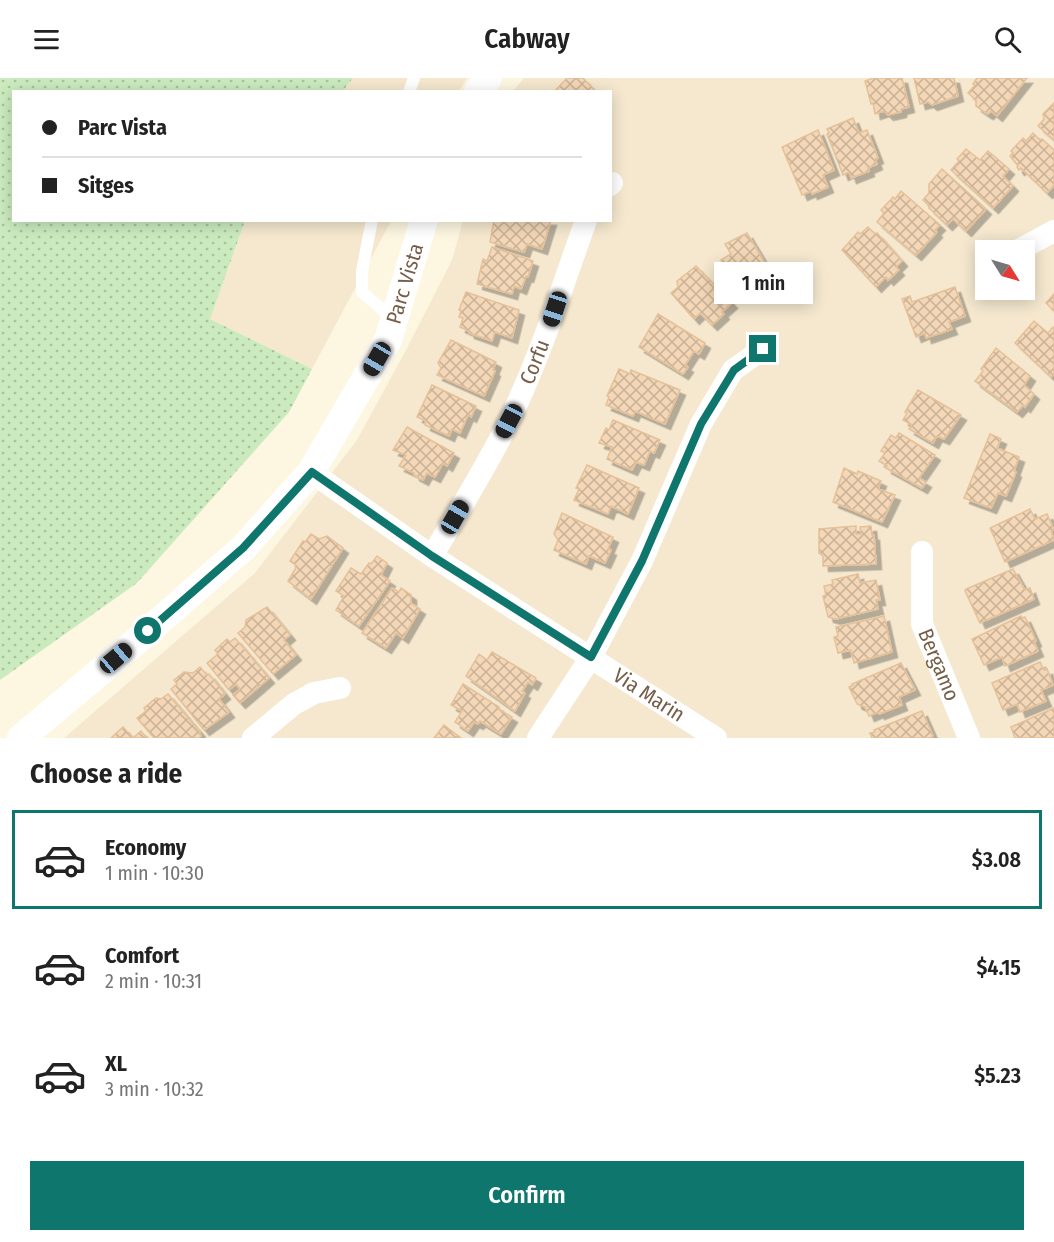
<!DOCTYPE html>
<html lang="en">
<head>
<meta charset="utf-8">
<style>
	body { margin:0; font-family:"Fira Sans Condensed",sans-serif; background:#f6f6f6; color:#222; height:100vh; display:flex; flex-direction:column; font-size:22px; white-space:nowrap }
	* { box-sizing:border-box; margin:0 }
	p { font-size:20px; color:#767676 }
	.icon { flex:none; width:33px; height:33px; fill:none; stroke:currentColor; stroke-width:2; stroke-linecap:round; stroke-linejoin:round }
	.map { position:relative; height:660px; overflow:hidden }
	.side { display:flex; flex-direction:column; background:#fff; flex:1 }
	.side>* { flex:none }
	.banner { position:absolute; left:12px; top:12px; width:600px; height:132px; border-radius:0px; box-shadow:0 3px 15px #0003; display:grid; align-content:center; height:132px; padding:0 30px; background:#fff }
	.needle { width:39px; rotate:127deg }
	.tools { position:absolute; left:975px; top:162px; display:grid; gap:12px }
	.tools a { display:grid; place-items:center; width:60px; height:60px; border-radius:0px; background:#fff; box-shadow:0 3px 15px #0003; font-size:30px }
	.end { position:absolute; width:27px; height:27px; margin:-14px; border:8px solid #0f766e; background:#fff; box-shadow:0 0 0 3px #fff }
	.from { border-radius:50% }
	.bubble { position:absolute; height:42px; border-radius:0px; background:#fff; box-shadow:0 3px 15px #0003; font-size:20px; font-weight:600; line-height:42px; text-align:center }
	.car { position:absolute; width:18px; height:36px; margin:-18px -9px; border-radius:8px; box-shadow:0 0 4px 2px #0007; background:linear-gradient(#222 24%,#8ab4d8 0 40%,#222 0 76%,#8ab4d8 0 86%,#222 0) }
	.banner b { display:flex; align-items:center; gap:21px; height:57px; font-size:22px }
	.banner b+b { border-top:2px solid #e0e0e0 }
	.banner i { width:15px; height:15px; background:#222 }
	ul { padding:0; list-style:none }
	li { display:flex; align-items:center; gap:18px; height:99px; margin:0 12px 9px; padding:0 18px; border:3px solid transparent; border-radius:0px }
	li div { flex:1 }
	li b { display:block; font-size:22px }
	li em { font-style:normal; font-weight:600 }
	li.active { border-color:#0f766e }
	li>.icon { width:54px; height:54px; stroke-width:1.5 }
	h2 { padding:0 30px; font-size:27px; line-height:72px }
	.primary-button { display:flex; gap:12px; margin-top:auto; padding:12px 30px }
	.primary-button a { flex:1; height:69px; border-radius:0px; background:#0f766e; color:#fff; font-size:24px; font-weight:600; line-height:69px; text-align:center }
	header { display:flex; justify-content:space-between; align-items:center; height:78px; padding:0 30px; background:#fff; font-size:27px; font-weight:600 }
	.map>svg:first-child { display:block }
	.residential { fill:#f5e8cf; fill-rule:evenodd }
	.grass { fill:url(#grass-dots) }
	.building { fill:url(#building-cross-hatch); stroke:#e6c097; stroke-width:1.5; filter:url(#shadow) }
	.lines { fill:none; stroke-linecap:round; stroke-linejoin:round }
	.service { stroke:#fff; stroke-width:12 }
	.minor { stroke:#fff; stroke-width:22 }
	.tertiary { stroke:#fff; stroke-width:28 }
	.route { stroke:#0f766e; stroke-width:8 }
	.labels { text-anchor:middle; stroke-width:4.5; stroke-linejoin:round; paint-order:stroke }
	.street-label { font-size:21px; fill:#755d47; stroke:#fff9e7 }
</style>
</head>
<body>
<header><svg class="icon" aria-label="menu" viewBox="0 0 24 24"><path d="M4 6h16M4 12h16M4 18h16"/></svg>Cabway<svg class="icon" aria-label="search" viewBox="0 0 24 24"><circle cx="10" cy="10" r="6"/><path d="M15 15l6 6"/></svg></header>
<div class="map">
<svg width="1054" height="660" viewBox="0 0 1054 660">
	<defs>
		<pattern id="grass-dots" width="8" height="8" patternUnits="userSpaceOnUse" patternTransform="scale(1.5)"><rect width="8" height="8" fill="#cbebbf"/><path d="M2 2h.1M6 6h.1" fill="none" stroke="#a9c29d" stroke-width="1.8" stroke-linecap="round"/></pattern>
		<pattern id="building-cross-hatch" width="8" height="8" patternUnits="userSpaceOnUse" patternTransform="scale(1.5)"><rect width="8" height="8" fill="#f3d7b7"/><path d="M0 0l8 8M0 8l8-8" fill="none" stroke="#c9b297"/></pattern>
		<filter id="shadow"><feDropShadow dx="5.5" dy="5.5" stdDeviation="0" flood-color="#0004"/></filter>
	</defs>
	<rect width="100%" height="100%" fill="#fdf6e1"/>
	<!-- residential -->
	<g class="residential">
		<polygon points="353,0 467,0 459,13 342,14"/>
		<path d="M524,0H1054V660H64L255,495L357,362L405,274L452,182L463,143L610,142V14L513,13ZM986,172H1024V212H986Z"/>
		<polygon points="245,143 391,143 312,291 210,241"/>
	</g>
	<!-- grass -->
	<polygon class="grass" points="0,0 353,0 342,14 14,14 14,142 245,143 210,241 312,291 289,334 137,505 0,602"/>
	<!-- building -->
	<g class="building">
		<polygon points="567,0 583,0 596,14 554,14"/>
		<polygon points="874,0 902,0 909,29 901,31 901,34 888,37 884,33 875,36 873,25 871,26 865,3"/>
		<polygon points="914,0 954,0 958,18 932,27 928,24 920,26"/>
		<polygon points="977,0 1027,0 997,38 991,33 988,36 986,35 976,28 976,22 968,15 975,7 973,6"/>
		<polygon points="1054,25 1054,62 1038,48 1044,41 1043,36"/>
		<polygon points="853,40 859,55 867,52 878,80 875,81 877,86 868,90 869,93 851,100 849,94 843,97 827,56 829,55 827,51"/>
		<polygon points="818,52 834,92 823,97 828,109 812,116 811,113 802,117 782,69"/>
		<polygon points="1033,55 1040,62 1042,61 1054,72 1054,107 1047,115 1021,90 1019,92 1017,89 1018,88 1010,78 1013,75 1011,73 1023,60 1026,63"/>
		<polygon points="966,71 980,82 988,73 1009,91 1003,98 1013,108 993,130 951,92 959,83 957,81"/>
		<polygon points="942,91 986,131 966,153 953,141 947,147 929,130 930,129 923,122 929,115 929,106"/>
		<polygon points="901,113 940,147 935,152 937,154 916,177 877,144 884,135 881,132 893,119 895,121"/>
		<polygon points="494,142 551,142 542,171 527,166 524,174 490,164"/>
		<polygon points="868,149 875,156 877,155 902,183 896,189 899,192 888,202 886,199 876,209 842,172 858,154 860,156"/>
		<polygon points="747,155 772,197 742,216 721,182 731,176 725,166"/>
		<polygon points="492,169 533,183 528,199 526,198 521,211 514,208 512,216 477,206 483,181 487,183"/>
		<polygon points="696,188 732,225 722,234 724,236 712,247 700,235 694,241 671,215 678,209 677,203"/>
		<polygon points="955,209 965,238 949,244 952,251 926,260 925,255 916,259 902,221 910,218 912,224"/>
		<polygon points="466,214 519,232 512,260 495,254 492,263 469,255 469,253 460,249 463,240 459,239 461,233 459,232"/>
		<polygon points="1054,216 1054,233 1046,225"/>
		<polygon points="658,236 705,265 699,276 694,273 685,287 688,289 683,296 639,269"/>
		<polygon points="1034,243 1048,255 1053,249 1054,250 1054,296 1051,299 1015,265"/>
		<polygon points="451,262 496,284 493,292 495,293 484,318 437,297 441,290 438,285"/>
		<polygon points="996,270 1030,298 1024,307 1034,316 1025,329 1023,327 1017,334 975,303 983,293 981,291"/>
		<polygon points="619,291 630,296 631,292 680,312 665,346 635,333 633,338 606,327 609,319 607,318"/>
		<polygon points="432,307 476,328 471,339 468,337 460,355 452,351 449,358 425,347 426,343 417,339"/>
		<polygon points="918,312 961,337 944,361 937,358 933,365 909,351 912,347 903,342 907,335 905,334"/>
		<polygon points="613,342 660,362 654,375 650,373 644,387 636,384 632,392 607,381 612,369 599,365 606,350 609,352"/>
		<polygon points="407,349 454,375 447,388 443,385 435,399 427,395 423,402 414,397 414,395 399,388 406,377 393,372"/>
		<polygon points="899,355 935,377 919,400 926,404 922,410 886,390 887,388 879,383 885,375 881,373 891,357 896,360"/>
		<polygon points="990,356 1001,361 997,370 1019,379 1014,393 1016,394 1006,418 998,415 991,430 964,420"/>
		<polygon points="587,387 639,410 628,436 611,428 608,436 574,422 579,411 576,410"/>
		<polygon points="844,390 857,396 858,393 881,403 878,411 895,417 882,444 833,424"/>
		<polygon points="1030,431 1035,441 1047,436 1054,452 1051,453 1054,462 1005,484 990,450"/>
		<polygon points="562,435 613,459 608,471 611,472 605,485 589,478 586,486 554,472 558,462 554,456"/>
		<polygon points="856,448 856,456 861,456 860,449 871,448 872,457 874,457 876,486 823,488 823,478 819,475 819,451"/>
		<polygon points="311,456 319,461 327,458 343,470 311,521 288,503 297,488 290,483 303,463 305,464"/>
		<polygon points="377,478 387,485 381,497 390,503 359,548 336,532 344,518 336,513 351,490 361,496 369,485 371,486"/>
		<polygon points="1013,491 1025,512 1030,510 1034,521 980,545 965,513 966,511"/>
		<polygon points="858,496 860,505 876,502 880,522 876,522 878,531 836,541 828,539 823,518 826,517 824,508 833,506 832,502"/>
		<polygon points="392,510 399,514 401,510 411,517 411,525 420,531 403,560 396,555 386,570 362,555"/>
		<polygon points="267,529 290,557 284,562 296,577 273,596 238,555 245,549 246,542"/>
		<polygon points="884,538 892,574 854,585 851,572 838,575 834,559 838,558 836,549"/>
		<polygon points="1021,538 1022,540 1025,539 1036,563 1034,564 1038,573 1005,588 1002,579 984,587 972,561"/>
		<polygon points="235,560 269,600 240,625 233,617 240,611 236,606 229,612 207,585 218,576 215,572 227,561 230,564"/>
		<polygon points="492,574 536,600 532,607 528,604 522,613 525,615 515,633 466,598 479,576 487,582"/>
		<polygon points="1040,584 1044,592 1047,591 1053,607 1041,612 1046,623 1020,634 1017,626 1003,632 992,605"/>
		<polygon points="901,585 915,612 899,619 902,627 879,636 878,634 869,638 865,629 857,626 849,609 853,607 852,606"/>
		<polygon points="200,589 207,597 209,596 225,616 219,621 229,634 204,652 171,611 177,606 174,602 184,594 193,595"/>
		<polygon points="463,606 499,629 498,631 512,639 501,656 480,643 478,646 474,644 468,653 455,644 462,633 451,627"/>
		<polygon points="168,616 200,654 199,655 201,658 199,660 154,660 137,640 146,633 144,630 156,620 161,621"/>
		<polygon points="1054,630 1054,660 1015,660 1011,649"/>
		<polygon points="922,633 933,658 930,660 872,660 870,655 875,654 874,652"/>
		<polygon points="444,647 461,660 434,660"/>
		<polygon points="123,649 133,660 141,653 147,660 111,660"/>
	</g>
	<g class="lines">
		<!-- service -->
		<g class="service">
			<polyline points="409,14 414,0"/>
			<polyline points="372,142 362,193 362,214 394,242"/>
		</g>
		<!-- minor -->
		<g class="minor">
			<polyline points="610,107 612,105"/>
			<polyline points="1019,172 1054,153"/>
			<path id="s1" d="M311,394L432,478L716,660"/>
			<path id="s2" d="M922,474V546L969,660"/>
			<path id="s3" d="M432,478C458,434 486,390 509,343C540,279 562,210 586,142"/>
			<polyline points="253,660 294,626 314,615 340,610"/>
			<polyline points="538,660 591,579 642,483 701,346 733,292 763,271"/>
		</g>
		<!-- tertiary -->
		<g class="tertiary">
			<polyline points="478,14 488,0"/>
			<path id="s4" d="M21,660L132,567L243,470L311,394L388,262L424,142"/>
		</g>
	</g>
	<g class="lines">
		<!-- route -->
		<polyline class="route" points="148,553 243,470 312,394 432,478 591,579 642,483 701,346 734,292 763,271"/>
	</g>
	<g class="labels">
		<!-- street labels -->
		<g class="street-label">
			<text dy="7" stroke="none"><textPath href="#s4" startOffset="606">Parc Vista</textPath></text>
			<text dy="7" stroke="none"><textPath href="#s3" startOffset="220">Corfu</textPath></text>
			<text dy="7" stroke="none"><textPath href="#s2" startOffset="116">Bergamo</textPath></text>
			<text dy="7" stroke="none"><textPath href="#s1" startOffset="405">Via Marin</textPath></text>
		</g>
	</g>
</svg>
<div class="tools">
<a><svg class="needle" viewBox="-14 -14 28 28"><path d="M0-13l5 13h-10z" fill="#e53935"/><path d="M0 13l5-13h-10z" fill="#767676"/></svg></a>
</div>
<i class="end from" style="left:148px;top:553px"></i>
<i class="end" style="left:763px;top:271px"></i>
<div class="bubble" style="left:714px;top:184px;width:99px">1 min</div>
<i class="car" style="left:555px;top:231px;rotate:198deg"></i>
<i class="car" style="left:377px;top:281px;rotate:210deg"></i>
<i class="car" style="left:509px;top:343px;rotate:208deg"></i>
<i class="car" style="left:455px;top:439px;rotate:30deg"></i>
<i class="car" style="left:116px;top:580px;rotate:50deg"></i>
<div class="banner">
<b><i class="from"></i>Parc Vista</b>
<b><i></i>Sitges</b>
</div>
</div>
<section class="side">
<h2>Choose a ride</h2>
<ul>
<li class="active"><svg class="icon" aria-label="car" viewBox="0 0 24 24"><path d="M5 17H2v-5l4-1 3-4h7l3 4 3 1v5h-3M9 17h6M6 11h13"/><circle cx="7" cy="17" r="2"/><circle cx="17" cy="17" r="2"/></svg><div><b>Economy</b><p>1 min · 10:30</p></div><em>$3.08</em></li>
<li><svg class="icon" aria-label="car" viewBox="0 0 24 24"><path d="M5 17H2v-5l4-1 3-4h7l3 4 3 1v5h-3M9 17h6M6 11h13"/><circle cx="7" cy="17" r="2"/><circle cx="17" cy="17" r="2"/></svg><div><b>Comfort</b><p>2 min · 10:31</p></div><em>$4.15</em></li>
<li><svg class="icon" aria-label="car" viewBox="0 0 24 24"><path d="M5 17H2v-5l4-1 3-4h7l3 4 3 1v5h-3M9 17h6M6 11h13"/><circle cx="7" cy="17" r="2"/><circle cx="17" cy="17" r="2"/></svg><div><b>XL</b><p>3 min · 10:32</p></div><em>$5.23</em></li>
</ul>
<div class="primary-button"><a>Confirm</a></div>
</section>
</body>
</html>
